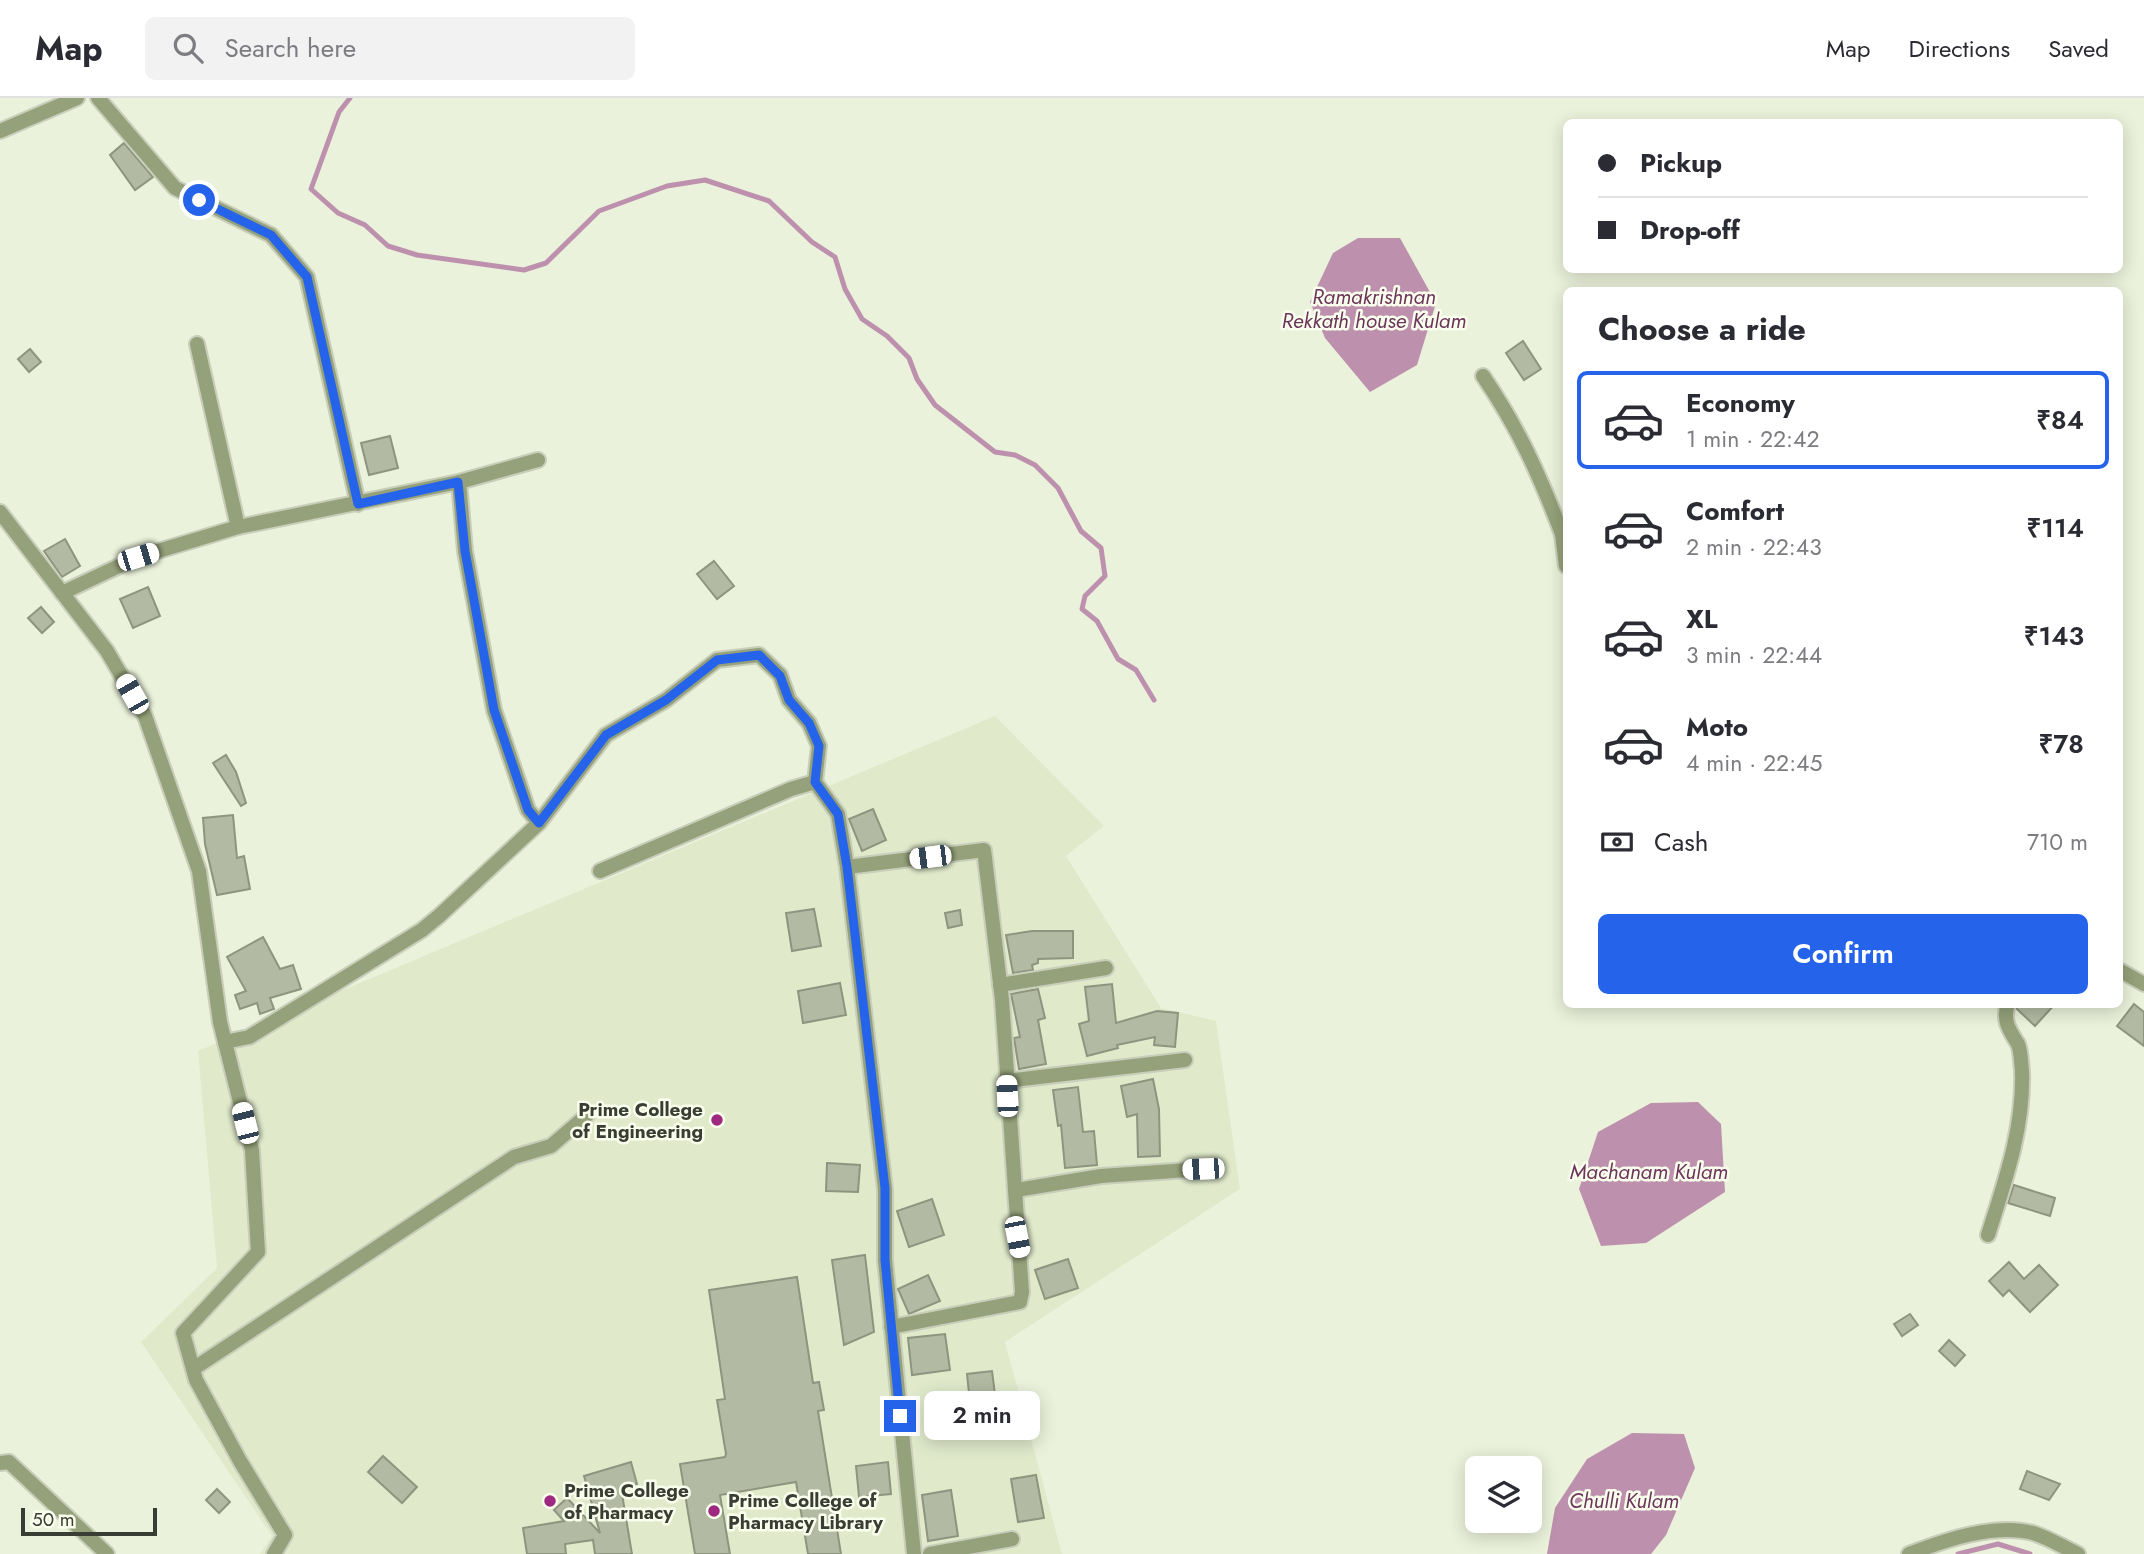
<!DOCTYPE html>
<html lang="en">
<head>
<meta charset="utf-8">
<style>
	body { margin:0; font-family:Jost,sans-serif; background:#f2f2f3; color:#2b2b33; height:100vh; display:flex; flex-direction:column; font-size:26px; white-space:nowrap }
	* { box-sizing:border-box; margin:0 }
	p { font-size:23px; color:#7c7c81 }
	.icon { flex:none; width:38px; height:38px; fill:none; stroke:currentColor; stroke-width:2; stroke-linecap:round; stroke-linejoin:round }
	.map { position:relative; flex:1; overflow:hidden }
	.side { position:absolute; left:1563px; top:189px; width:560px; height:721px; display:flex; flex-direction:column; background:#fff; border-radius:10px; box-shadow:0 4px 18px #0003 }
	.side>* { flex:none }
	.hud { position:absolute; left:1563px; top:21px; width:560px; height:154px; border-radius:10px; box-shadow:0 4px 18px #0003; display:grid; align-content:center; height:154px; padding:0 35px; background:#fff }
	.controls { position:absolute; left:1465px; top:1358px; display:grid; gap:14px }
	.controls a { display:grid; place-items:center; width:77px; height:77px; border-radius:10px; background:#fff; box-shadow:0 4px 18px #0003; font-size:35px }
	.scale { position:absolute; left:21px; bottom:18px; width:136px; box-sizing:border-box; padding-left:7px; border:4px solid #3a3d34; border-top:0; font-size:19px; line-height:24px; white-space:nowrap; color:#3a3d34; -webkit-text-stroke:5px #f9ffec; paint-order:stroke }
	.end { position:absolute; width:32px; height:32px; margin:-16px; border:9px solid #2563eb; background:#fff; box-shadow:0 0 0 4px #fff }
	.from { border-radius:50% }
	.bubble { position:absolute; height:49px; border-radius:10px; background:#fff; box-shadow:0 4px 18px #0003; font-size:23px; font-weight:600; line-height:49px; text-align:center }
	.car { position:absolute; width:21px; height:42px; margin:-21px -10px; border-radius:9px; box-shadow:0 0 5px 2px #0007; background:linear-gradient(#fff 24%,#345 0 40%,#fff 0 76%,#345 0 86%,#fff 0) }
	.hud b { display:flex; align-items:center; gap:24px; height:66px; font-size:26px }
	.hud b+b { border-top:2px solid #e1e1e2 }
	.hud i { width:18px; height:18px; background:#2b2b33 }
	ul { padding:0; list-style:none }
	li { display:flex; align-items:center; gap:21px; height:98px; margin:0 14px 10px; padding:0 21px; border:4px solid transparent; border-radius:10px }
	li div { flex:1 }
	li b { display:block; font-size:26px }
	li em { font-style:normal; font-weight:600 }
	li.on { border-color:#2563eb }
	li>.icon { width:63px; height:63px; stroke-width:1.5 }
	h2 { padding:0 35px; font-size:32px; line-height:84px }
	.pay { display:flex; align-items:center; gap:18px; height:77px; padding:0 35px; font-size:26px }
	.pay p { margin-inline-start:auto }
	.button { display:flex; gap:14px; margin-top:auto; padding:14px 35px }
	.button a { flex:1; height:80px; border-radius:10px; background:#2563eb; color:#fff; font-size:28px; font-weight:600; line-height:80px; text-align:center }
	header { display:flex; align-items:center; gap:42px; box-sizing:border-box; height:98px; padding:0 35px; background:#fff; border-bottom:2px solid #e1e1e2 }
	header strong { font-size:33px }
	nav { display:flex; gap:38px; margin-inline-start:auto; font-size:24px }
	.search { width:490px; height:63px; background:#f2f2f3; display:flex; align-items:center; gap:18px; box-sizing:border-box; padding:0 24px; border-radius:10px; color:#7c7c81; font-size:26px }
	.map>svg:first-child { display:block }
	.built { fill:#e0eacb }
	.water { fill:#bd91ad }
	.lines { fill:none; stroke-linecap:round; stroke-linejoin:round }
	.stream { stroke:#bd91ad; stroke-width:5 }
	.building { fill:#b3baa3; stroke:#8e957f; stroke-width:2 }
	.minor-casing { stroke:#c8ceba; stroke-width:18 }
	.tertiary-casing { stroke:#c8ceba; stroke-width:18 }
	.minor { stroke:#95a17a; stroke-width:14 }
	.tertiary { stroke:#95a17a; stroke-width:14 }
	.route { stroke:#2563eb; stroke-width:9 }
	.poi-dot { fill:#9f2881; stroke:#f9ffec; stroke-width:2.5 }
	.labels { text-anchor:middle; stroke-width:5; stroke-linejoin:round; paint-order:stroke }
	.poi-label { font-size:19px; font-weight:bold; fill:#3a3d34; stroke:#f9ffec; text-anchor:start }
	.water-label { font-size:21px; font-style:italic; fill:#6d355c; stroke:#f9ffec }
</style>
</head>
<body>
<header>
<strong>Map</strong>
<div class="search"><svg class="icon" aria-label="search" viewBox="0 0 24 24"><circle cx="10" cy="10" r="6"/><path d="M15 15l6 6"/></svg>Search here</div>
<nav><a>Map</a><a>Directions</a><a>Saved</a></nav>
</header>
<div class="map">
<svg width="2144" height="1456" viewBox="0 0 2144 1456">
	<rect width="100%" height="100%" fill="#ebf2db"/>
	<!-- built -->
	<polygon class="built" points="995,618 1104,728 1066,758 1161,910 1216,923 1240,1091 1005,1244 1062,1456 260,1456 272,1438 141,1244 217,1170 198,953"/>
	<!-- water -->
	<g class="water">
		<polygon points="1358,140 1400,140 1436,205 1417,267 1370,294 1325,240 1310,204 1333,155"/>
		<polygon points="1698,1004 1721,1026 1725,1094 1646,1145 1601,1148 1579,1091 1598,1034 1651,1005"/>
		<polygon points="1632,1335 1684,1336 1695,1370 1666,1437 1651,1456 1547,1456 1555,1410 1587,1361"/>
	</g>
	<g class="lines">
		<!-- stream -->
		<g class="stream">
			<polyline points="350,0 339,14 311,91 338,115 365,127 388,148 417,157 524,172 546,165 599,113 667,88 705,82 769,103 812,144 835,159 845,191 862,221 887,238 909,260 917,281 935,307 995,354 1015,357 1035,367 1058,390 1081,433 1101,450 1105,478 1085,498 1082,511 1097,523 1118,561 1136,572 1154,602"/>
			<polyline points="1958,1456 1998,1446 2030,1456"/>
		</g>
	</g>
	<!-- building -->
	<g class="building">
		<polygon points="124,45 153,79 135,92 110,57"/>
		<polygon points="1523,243 1541,271 1524,282 1506,255"/>
		<polygon points="30,251 41,264 29,274 18,261"/>
		<polygon points="390,338 398,370 369,377 361,345"/>
		<polygon points="65,441 80,468 62,479 44,453"/>
		<polygon points="714,463 734,488 717,501 697,476"/>
		<polygon points="148,489 160,518 133,530 120,501"/>
		<polygon points="41,509 54,524 42,535 28,520"/>
		<polygon points="226,657 236,674 246,705 241,708 213,665"/>
		<polygon points="873,711 886,742 862,753 849,721"/>
		<polygon points="233,717 237,760 244,758 250,791 217,797 205,746 203,720"/>
		<polygon points="814,811 821,848 792,853 786,815"/>
		<polygon points="960,812 962,827 948,830 945,815"/>
		<polygon points="1032,833 1073,833 1073,860 1038,861 1038,865 1032,867 1033,872 1013,875 1006,837"/>
		<polygon points="263,839 280,871 293,867 301,891 270,900 274,911 260,916 257,905 240,911 235,897 246,893 227,859"/>
		<polygon points="840,885 846,917 803,925 798,893"/>
		<polygon points="1112,886 1116,925 1157,913 1178,915 1175,949 1154,947 1155,939 1117,947 1118,950 1087,958 1079,926 1089,923 1085,889"/>
		<polygon points="1038,891 1045,920 1038,922 1046,966 1019,971 1014,940 1020,939 1011,896"/>
		<polygon points="2017,906 2055,906 2035,928 2017,911"/>
		<polygon points="2134,906 2144,914 2144,948 2117,928"/>
		<polygon points="1153,981 1159,1011 1160,1058 1138,1059 1137,1016 1127,1019 1121,988"/>
		<polygon points="1078,989 1083,1034 1094,1033 1097,1067 1065,1070 1061,1027 1058,1028 1053,992"/>
		<polygon points="827,1065 860,1067 858,1094 826,1093"/>
		<polygon points="2014,1087 2055,1100 2050,1118 2008,1105"/>
		<polygon points="932,1101 944,1137 909,1149 897,1113"/>
		<polygon points="865,1157 874,1234 844,1247 832,1162"/>
		<polygon points="1068,1161 1078,1190 1045,1201 1035,1172"/>
		<polygon points="2009,1164 2024,1181 2039,1167 2058,1187 2030,1214 2009,1192 2003,1198 1989,1183"/>
		<polygon points="928,1177 940,1203 909,1216 898,1191"/>
		<polygon points="797,1179 813,1285 819,1284 824,1312 818,1313 841,1456 808,1456 796,1384 720,1397 730,1456 695,1456 680,1366 725,1359 726,1356 717,1302 725,1301 709,1192"/>
		<polygon points="1910,1216 1918,1227 1902,1238 1894,1226"/>
		<polygon points="945,1236 950,1272 912,1277 908,1240"/>
		<polygon points="1949,1242 1965,1257 1955,1268 1939,1253"/>
		<polygon points="992,1273 997,1312 971,1315 967,1276"/>
		<polygon points="383,1358 417,1389 402,1405 368,1374"/>
		<polygon points="631,1364 637,1386 621,1390 632,1456 595,1456 593,1442 565,1446 566,1456 527,1456 523,1430 564,1423 554,1412 567,1400 600,1435 584,1378"/>
		<polygon points="888,1364 891,1396 859,1399 856,1368"/>
		<polygon points="2027,1373 2060,1386 2049,1402 2020,1391"/>
		<polygon points="1036,1377 1044,1420 1018,1424 1011,1381"/>
		<polygon points="217,1391 230,1404 219,1415 206,1402"/>
		<polygon points="951,1392 958,1438 928,1443 922,1397"/>
	</g>
	<g class="lines">
		<!-- minor casing -->
		<g class="minor-casing">
			<g id="minor">
				<polyline points="98,0 175,90 271,137 307,179 358,406"/>
				<polyline points="0,33 77,0"/>
				<polyline points="197,246 238,429"/>
				<path d="M1483,278C1519,331 1539,376 1562,436"/>
				<polyline points="459,384 465,453 494,612 528,712 539,725"/>
				<polyline points="1566,435 1562,436 1566,468"/>
				<polyline points="62,495 138,459 238,429 459,384 538,362"/>
				<polyline points="600,773 791,691 815,684 838,716 847,769"/>
				<polyline points="2119,872 2144,886"/>
				<polyline points="1000,887 1106,870"/>
				<polyline points="225,944 249,939 422,832 439,818 539,725 606,637 666,602 717,562 759,557 780,577 789,602 809,625 819,648 815,684"/>
				<polyline points="1006,983 1185,962"/>
				<polyline points="1016,1092 1101,1078 1203,1071"/>
				<path d="M1988,1137C2005,1083 2024,1030 2022,973C2021,965 2021,953 2018,946C2010,933 2002,923 2008,906"/>
				<polyline points="891,1229 1020,1204 1022,1194 1002,902 984,752 847,769 885,1091 885,1162 914,1456"/>
				<polyline points="193,1271 514,1059 551,1048 587,1017"/>
				<polyline points="0,1365 9,1364 107,1456"/>
				<polyline points="930,1456 1012,1441"/>
				<path d="M1909,1456C1945,1442 1994,1425 2033,1435C2049,1440 2063,1449 2078,1456"/>
			</g>
		</g>
		<!-- tertiary casing -->
		<g class="tertiary-casing">
			<polyline id="tertiary" points="0,414 107,553 145,618 199,773 220,924 252,1052 258,1154 183,1235 196,1282 240,1363 285,1437 274,1456"/>
		</g>
		<!-- minor -->
		<use href="#minor" class="minor"/>
		<!-- tertiary -->
		<use href="#tertiary" class="tertiary"/>
	</g>
	<g class="lines">
		<!-- route -->
		<polyline class="route" points="199,102 271,137 307,179 358,406 458,384 465,453 494,612 528,712 539,725 606,637 666,602 717,562 759,557 780,578 789,602 809,625 819,648 815,684 838,716 847,769 885,1090 885,1162 900,1318"/>
	</g>
	<!-- markers -->
	<g class="poi-dot">
		<circle cx="717" cy="1022" r="7"/>
		<circle cx="550" cy="1403" r="7"/>
		<circle cx="714" cy="1413" r="7"/>
	</g>
	<g class="labels">
		<!-- poi labels -->
		<g class="poi-label">
			<text x="703" y="1018" text-anchor="end">Prime College<tspan x="703" dy="22">of Engineering</tspan></text>
			<text x="564" y="1399">Prime College<tspan x="564" dy="22">of Pharmacy</tspan></text>
			<text x="728" y="1409">Prime College of<tspan x="728" dy="22">Pharmacy Library</tspan></text>
		</g>
		<!-- water labels -->
		<g class="water-label">
			<text x="1374" y="206">Ramakrishnan<tspan x="1374" dy="24">Rekkath house Kulam</tspan></text>
			<text x="1649" y="1081">Machanam Kulam</text>
			<text x="1624" y="1410">Chulli Kulam</text>
		</g>
	</g>
</svg>
<div class="controls">
<a><svg class="icon" aria-label="layers" viewBox="0 0 24 24"><path d="M12 4l9 5-9 5-9-5zM3 14l9 5 9-5"/></svg></a>
</div>
<div class="scale">50 m</div>
<i class="end from" style="left:199px;top:102px"></i>
<i class="end" style="left:900px;top:1318px"></i>
<div class="bubble" style="left:924px;top:1293px;width:116px">2 min</div>
<i class="car" style="left:138px;top:459px;rotate:73deg"></i>
<i class="car" style="left:132px;top:596px;rotate:330deg"></i>
<i class="car" style="left:930px;top:759px;rotate:263deg"></i>
<i class="car" style="left:1007px;top:998px;rotate:357deg"></i>
<i class="car" style="left:245px;top:1025px;rotate:346deg"></i>
<i class="car" style="left:1203px;top:1071px;rotate:268deg"></i>
<i class="car" style="left:1017px;top:1139px;rotate:169deg"></i>
<div class="hud">
<b><i class="from"></i>Pickup</b>
<b><i></i>Drop-off</b>
</div>
<section class="side">
<h2>Choose a ride</h2>
<ul>
<li class="on"><svg class="icon" aria-label="car" viewBox="0 0 24 24"><path d="M5 17H2v-5l4-1 3-4h7l3 4 3 1v5h-3M9 17h6M6 11h13"/><circle cx="7" cy="17" r="2"/><circle cx="17" cy="17" r="2"/></svg><div><b>Economy</b><p>1 min · 22:42</p></div><em>₹84</em></li>
<li><svg class="icon" aria-label="car" viewBox="0 0 24 24"><path d="M5 17H2v-5l4-1 3-4h7l3 4 3 1v5h-3M9 17h6M6 11h13"/><circle cx="7" cy="17" r="2"/><circle cx="17" cy="17" r="2"/></svg><div><b>Comfort</b><p>2 min · 22:43</p></div><em>₹114</em></li>
<li><svg class="icon" aria-label="car" viewBox="0 0 24 24"><path d="M5 17H2v-5l4-1 3-4h7l3 4 3 1v5h-3M9 17h6M6 11h13"/><circle cx="7" cy="17" r="2"/><circle cx="17" cy="17" r="2"/></svg><div><b>XL</b><p>3 min · 22:44</p></div><em>₹143</em></li>
<li><svg class="icon" aria-label="car" viewBox="0 0 24 24"><path d="M5 17H2v-5l4-1 3-4h7l3 4 3 1v5h-3M9 17h6M6 11h13"/><circle cx="7" cy="17" r="2"/><circle cx="17" cy="17" r="2"/></svg><div><b>Moto</b><p>4 min · 22:45</p></div><em>₹78</em></li>
</ul>
<div class="pay"><svg class="icon" aria-label="cash" viewBox="0 0 24 24"><path d="M3 7h18v10H3z"/><circle cx="12" cy="12" r="2"/></svg>Cash<p>710 m</p></div>
<div class="button"><a>Confirm</a></div>
</section>
</div>
</body>
</html>
